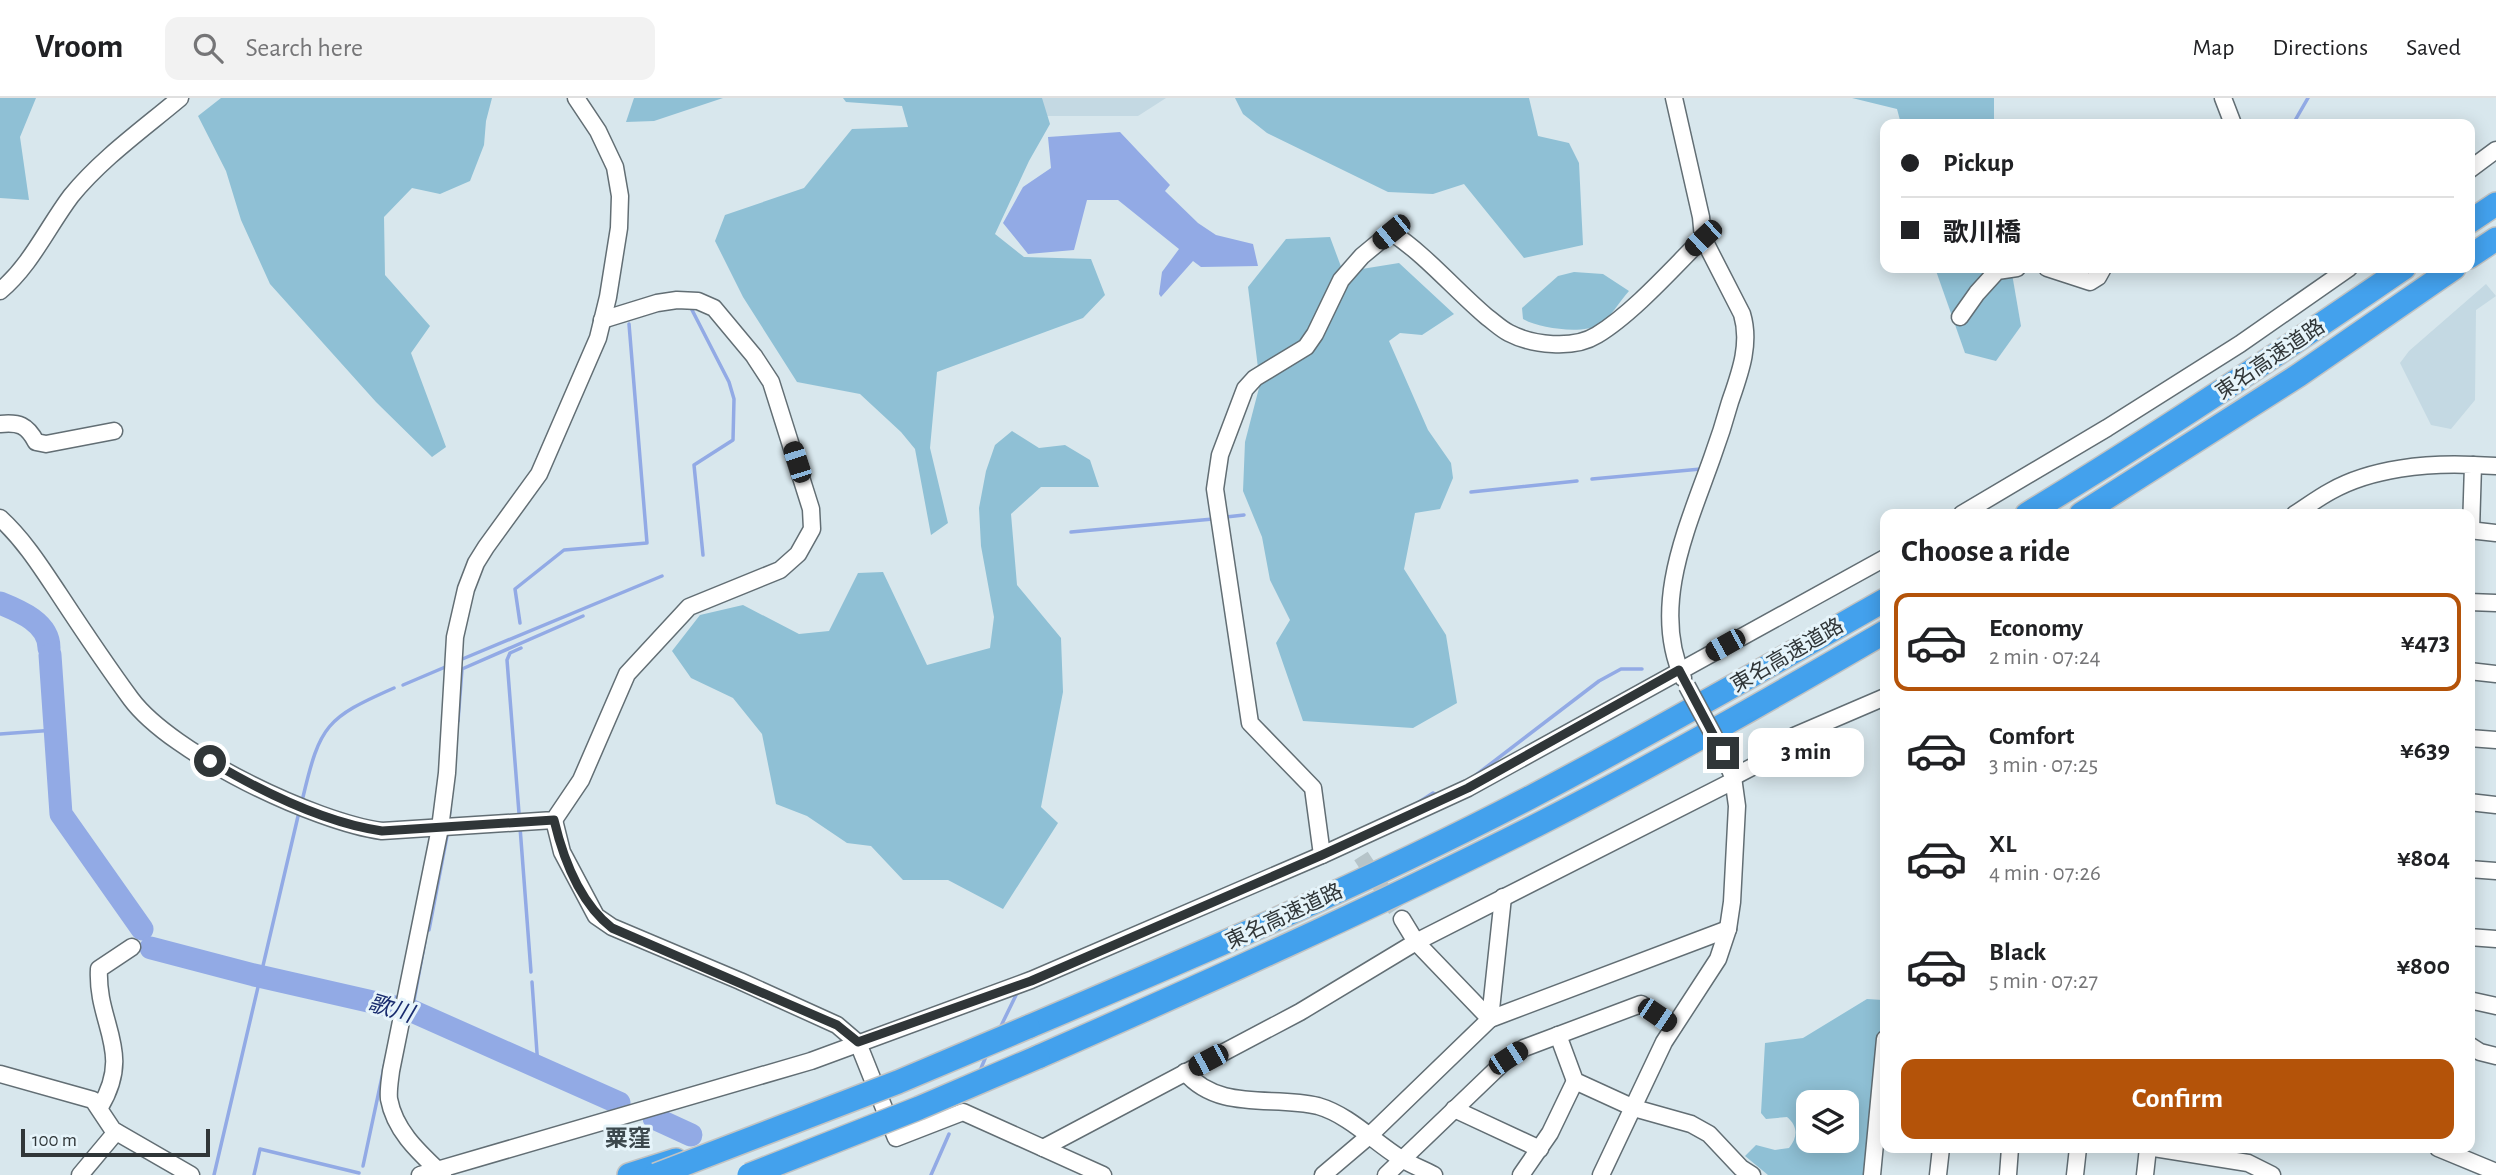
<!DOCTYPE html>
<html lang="en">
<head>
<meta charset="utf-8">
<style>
	body { margin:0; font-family:"Alegreya Sans","Noto Sans JP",sans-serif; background:#f2f2f2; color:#202124; height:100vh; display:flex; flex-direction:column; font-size:26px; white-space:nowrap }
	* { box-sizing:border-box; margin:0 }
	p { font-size:23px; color:#757577 }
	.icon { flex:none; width:38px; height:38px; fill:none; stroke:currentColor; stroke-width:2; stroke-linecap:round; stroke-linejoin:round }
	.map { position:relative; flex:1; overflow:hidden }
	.side { position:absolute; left:1880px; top:411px; width:595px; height:644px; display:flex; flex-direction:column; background:#fff; border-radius:14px; box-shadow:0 4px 18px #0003 }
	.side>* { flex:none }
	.guide { position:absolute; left:1880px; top:21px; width:595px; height:154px; border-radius:14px; box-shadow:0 4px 18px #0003; display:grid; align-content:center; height:154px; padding:0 21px; background:#fff }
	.fabs { position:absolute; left:1796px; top:992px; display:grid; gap:14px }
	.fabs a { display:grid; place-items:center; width:63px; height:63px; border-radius:14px; background:#fff; box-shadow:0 4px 18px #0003; font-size:35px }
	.scale { position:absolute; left:21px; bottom:18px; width:189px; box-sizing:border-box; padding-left:7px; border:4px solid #303638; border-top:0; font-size:19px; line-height:24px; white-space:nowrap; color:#303638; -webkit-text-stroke:5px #e6f4fa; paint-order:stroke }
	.end { position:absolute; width:32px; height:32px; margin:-16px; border:9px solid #303638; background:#fff; box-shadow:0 0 0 4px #fff }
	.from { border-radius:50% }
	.bubble { position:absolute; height:49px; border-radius:14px; background:#fff; box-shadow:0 4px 18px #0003; font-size:23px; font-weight:700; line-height:49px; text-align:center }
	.car { position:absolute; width:21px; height:42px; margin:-21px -10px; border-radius:9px; box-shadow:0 0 5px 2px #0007; background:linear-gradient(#222 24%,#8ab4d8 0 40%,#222 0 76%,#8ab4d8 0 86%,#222 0) }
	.guide b { display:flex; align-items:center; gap:24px; height:66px; font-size:26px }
	.guide b+b { border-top:2px solid #e0e0e0 }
	.guide i { width:18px; height:18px; background:#202124 }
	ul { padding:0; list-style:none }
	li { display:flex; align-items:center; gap:21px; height:98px; margin:0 14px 10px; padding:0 7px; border:4px solid transparent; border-radius:14px }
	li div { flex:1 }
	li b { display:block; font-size:26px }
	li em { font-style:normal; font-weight:700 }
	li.active { border-color:#b45309 }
	li>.icon { width:63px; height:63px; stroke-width:1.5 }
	h2 { padding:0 21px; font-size:32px; line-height:84px }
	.button { display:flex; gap:14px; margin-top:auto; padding:14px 21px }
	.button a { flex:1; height:80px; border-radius:14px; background:#b45309; color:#fff; font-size:28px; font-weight:700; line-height:80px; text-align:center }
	header { display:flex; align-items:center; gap:42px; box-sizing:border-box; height:98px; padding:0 35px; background:#fff; border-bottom:2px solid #e0e0e0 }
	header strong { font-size:33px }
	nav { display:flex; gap:38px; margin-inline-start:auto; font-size:24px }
	.search { width:490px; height:63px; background:#f2f2f2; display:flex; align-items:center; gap:18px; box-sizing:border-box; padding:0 24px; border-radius:14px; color:#757577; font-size:26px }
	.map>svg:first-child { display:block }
	.built { fill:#c4d9e3 }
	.green { fill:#8fc0d5; fill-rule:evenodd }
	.water { fill:#92aae5 }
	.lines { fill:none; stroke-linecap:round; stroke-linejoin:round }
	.stream { stroke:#92aae5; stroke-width:3.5 }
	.river { stroke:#92aae5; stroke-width:23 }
	.minor-tunnel { stroke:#b6c4c9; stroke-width:16; stroke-dasharray:16 8; stroke-linecap:butt }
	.minor-casing { stroke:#626e74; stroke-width:19 }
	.highway-casing { stroke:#c1c3c3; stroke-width:26 }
	.minor { stroke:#fff; stroke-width:16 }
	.highway { stroke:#43a1ed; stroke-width:23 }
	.minor-bridge-casing { stroke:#626e74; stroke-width:19; stroke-linecap:butt }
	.highway-bridge-casing { stroke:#c1c3c3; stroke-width:26; stroke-linecap:butt }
	.minor-bridge { stroke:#fff; stroke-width:16 }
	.highway-bridge { stroke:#43a1ed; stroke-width:23 }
	.route { stroke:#303638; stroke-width:9 }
	.labels { text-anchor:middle; stroke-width:6; stroke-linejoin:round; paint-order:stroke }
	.street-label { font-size:21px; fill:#303638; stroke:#e6f4fa }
	.water-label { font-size:23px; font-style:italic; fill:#182b6e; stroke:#e6f4fa }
	.neighbourhood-label { font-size:23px; font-weight:bold; fill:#3c484d; stroke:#e6f4fa }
</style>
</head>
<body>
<header>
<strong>Vroom</strong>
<div class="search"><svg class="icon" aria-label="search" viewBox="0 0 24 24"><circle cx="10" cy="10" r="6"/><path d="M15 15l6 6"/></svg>Search here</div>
<nav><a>Map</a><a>Directions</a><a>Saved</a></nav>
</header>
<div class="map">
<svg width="2496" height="1077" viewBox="0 0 2496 1077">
	<rect width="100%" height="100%" fill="#d8e7ed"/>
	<!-- built -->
	<g class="built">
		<polygon points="963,0 1166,0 1138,18 1006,18"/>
		<polygon points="2486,186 2496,198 2476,212 2475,302 2451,331 2431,327 2400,265 2409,253"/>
	</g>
	<!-- green -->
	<g class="green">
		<polygon points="0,0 36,0 20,39 29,102 0,100"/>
		<polygon points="221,0 492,0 486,23 484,47 470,83 440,96 412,90 384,119 385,177 430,228 411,255 446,349 432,359 376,304 270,186 241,122 226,73 198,18"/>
		<polygon points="634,0 723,0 654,23 626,24"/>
		<polygon points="843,0 1042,0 1050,26 1029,63 995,136 1024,159 1091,161 1105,197 1083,220 937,274 930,350 948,425 931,437 915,351 901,334 860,296 797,284 743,199 715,143 725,117 804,90 852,31 908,29 902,8 846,4"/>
		<polygon points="1235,0 1529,0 1538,38 1569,45 1579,65 1583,147 1524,160 1464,86 1433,96 1388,94 1267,35 1243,16"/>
		<polygon points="1852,0 1994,0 1994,26 1901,26 1897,11"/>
		<polygon points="1330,139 1343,174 1399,165 1454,216 1422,237 1400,235 1389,243 1428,332 1451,365 1453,380 1440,411 1415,415 1404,471 1446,537 1457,605 1413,630 1303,623 1276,545 1290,522 1270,482 1262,439 1243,393 1245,344 1260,286 1248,189 1286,141"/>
		<polygon points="1935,170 2011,170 2021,228 1996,263 1965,255"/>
		<path d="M1574,174L1603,176L1629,193C1620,203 1610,220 1599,227C1583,236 1539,231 1523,221L1522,210L1558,178Z"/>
		<polygon points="1012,333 1039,350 1065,347 1090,362 1099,389 1041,389 1011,416 1017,487 1061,540 1063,594 1041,709 1058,725 1003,811 948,782 903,782 871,748 847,745 807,718 776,706 762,636 733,600 691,580 672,553 700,517 743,507 799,536 829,533 858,475 883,474 927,567 990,550 994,519 981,448 979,410 986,373 995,347"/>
		<path d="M1867,901L1883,902L1866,1077H1768L1745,1058L1756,1047L1775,1052L1789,1050C1798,1039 1798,1028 1787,1019L1766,1021L1761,1015L1765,945L1803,940ZM1808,1004H1846V1043H1808Z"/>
	</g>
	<!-- water -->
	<polygon class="water" points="1120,34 1170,87 1165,93 1198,125 1216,137 1253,146 1258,168 1201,169 1193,163 1161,199 1159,196 1162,174 1179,151 1118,102 1087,102 1074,152 1028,156 1003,125 1023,89 1051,70 1048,39"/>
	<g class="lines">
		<!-- stream -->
		<g class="stream">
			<polyline points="2293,26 2308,0"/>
			<polyline points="691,210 729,284 734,301 733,342 694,367 703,457"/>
			<polyline points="1592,381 1701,371"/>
			<polyline points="1471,394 1577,383"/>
			<polyline points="1226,419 1244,417"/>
			<polyline points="1071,434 1213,421"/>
			<polyline points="520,525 515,491 564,452 647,445 629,226"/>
			<polyline points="460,562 662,478"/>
			<polyline points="403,587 450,567"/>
			<polyline points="458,623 462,571 583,518"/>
			<polyline points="0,636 55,632"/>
			<polyline points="1476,677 1599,583 1621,571 1642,571"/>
			<path d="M303,699C320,627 326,620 394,590"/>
			<polyline points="1416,706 1433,695 1436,697"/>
			<polyline points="519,715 507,562 510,555 521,550"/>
			<polyline points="449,720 450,711"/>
			<polyline points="520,729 531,874"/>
			<polyline points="429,832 447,738"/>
			<polyline points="532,884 538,969"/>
			<polyline points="412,913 425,843"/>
			<polyline points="1000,930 1018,893"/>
			<polyline points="979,975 987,956"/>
			<polyline points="363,1068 386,960"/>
			<polyline points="214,1077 299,714"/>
			<polyline points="254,1077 260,1051 359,1075"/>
			<polyline points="931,1077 949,1036"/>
		</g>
		<!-- river -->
		<g class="river">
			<path d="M0,505C20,513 49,525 49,550"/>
			<polyline points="50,557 61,716 142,831"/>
			<polyline points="151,850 254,877 412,913 619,1005"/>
			<polyline points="654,1020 691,1037"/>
		</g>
		<!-- minor-tunnel -->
		<polyline class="minor-tunnel" points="1361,758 1402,821"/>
		<!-- minor casing -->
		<g class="minor-casing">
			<g id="minor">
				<path d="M1674,0L1701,119L1703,140L1742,216C1751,246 1740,275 1730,304C1725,322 1719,341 1712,360C1688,428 1650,508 1683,580"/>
				<polyline points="2223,0 2233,26"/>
				<polyline points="2469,72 2496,52"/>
				<polyline points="2047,170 2090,184 2098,179 2103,170"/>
				<path d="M0,193C31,167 47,130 71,98C101,61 143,31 180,0"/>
				<polyline points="1960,219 1977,195 1997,173 2017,170"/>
				<path d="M0,326C19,324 27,327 36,344L46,346L114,333"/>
				<polyline points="2473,367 2496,368"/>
				<polyline points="1962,416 2107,330 2240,246 2349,170"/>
				<path d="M2295,416C2306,409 2318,400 2331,393C2372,370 2427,365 2473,367L2471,432"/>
				<path d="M0,420C24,442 41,469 59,496C82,531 106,567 131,601C172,656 315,724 382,733L554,722L581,682L627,576L689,509L780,472L798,456L812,431L811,411L771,284L754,258L714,210L698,203L677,202L657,205L602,222"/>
				<polyline points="2469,432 2496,435"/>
				<polyline points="2469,504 2496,505"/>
				<polyline points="2469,573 2496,576"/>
				<polyline points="2469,640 2496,642"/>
				<polyline points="1733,679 1781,654 1794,638 1885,599"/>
				<polyline points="2469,704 2496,707"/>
				<polyline points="554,722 562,754 596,818 612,829 740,883 837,927 858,945 896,1040 963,1014 1103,1077"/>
				<path d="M1322,757L1313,690L1250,625L1215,391L1220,357L1245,291L1255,280L1306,249L1315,236L1341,182L1362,158L1391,134C1427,158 1454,191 1487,219C1494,224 1501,231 1509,235C1532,247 1573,252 1597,237C1632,216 1673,170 1703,140"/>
				<polyline points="2469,771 2496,773"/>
				<polyline points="1402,821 1416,844 1490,921"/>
				<polyline points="2469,839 2496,841"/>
				<polyline points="2469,902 2496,908"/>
				<polyline points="1490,921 1503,799"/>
				<polyline points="1558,937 1575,983 1634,1010 1691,1026 1709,1036 1741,1070 1752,1077"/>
				<polyline points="2469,947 2480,954 2496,958"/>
				<path d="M1185,974C1219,1014 1273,997 1318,1008C1349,1017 1373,1043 1400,1060C1411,1067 1423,1071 1434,1077"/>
				<polyline points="0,976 93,1002 113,1032 191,1077"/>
				<path d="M100,1009C134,953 96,926 99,871L132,849"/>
				<polyline points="1454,1011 1540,1051"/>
				<polyline points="1043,1050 1300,914 1416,844 1733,683"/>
				<polyline points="2154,1050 2248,1065 2272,1077"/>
				<polyline points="2438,1050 2496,1074"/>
				<polyline points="80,1077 116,1034"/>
				<polyline points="420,1077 811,963 1031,882 1322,757 1468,690 1885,460"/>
				<path d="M443,1077C421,1056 395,1034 389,1001C388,992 390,982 391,973L440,730L447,675L455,539L466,491L476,465L486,449L539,376L598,240L608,199L619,130L620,98L615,69L598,33L576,0"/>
				<polyline points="1323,1077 1369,1038 1490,921 1728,831"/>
				<polyline points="1386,1077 1508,960 1524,950 1641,906 1674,928"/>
				<polyline points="1521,1077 1550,1035 1575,983"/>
				<polyline points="1601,1077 1664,944 1718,861 1728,831 1732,804 1737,708 1733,679 1723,655"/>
				<polyline points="1872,1077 1885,941"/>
				<polyline points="1938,1077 1941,1050"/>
				<polyline points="2008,1077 2010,1050"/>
				<polyline points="2075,1077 2078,1050"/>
				<polyline points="2145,1077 2148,1050"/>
			</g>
		</g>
		<!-- highway casing -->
		<g class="highway-casing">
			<g id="highway">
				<polyline points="2469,124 2496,106"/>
				<polyline points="2469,159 2496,141"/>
				<path d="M2027,416C2156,338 2280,255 2404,170"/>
				<polyline points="2081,416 2299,277 2454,170"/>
				<path d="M1028,929C1197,857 1366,785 1529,700C1649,637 1767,569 1885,502"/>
				<path d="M1038,959C1206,885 1373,810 1537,727C1655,667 1770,601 1885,534"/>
				<polyline points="629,1077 676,1062"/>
			</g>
		</g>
		<!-- minor -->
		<use href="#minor" class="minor"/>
		<!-- highway -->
		<use href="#highway" class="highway"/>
		<!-- minor-bridge casing -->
		<g class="minor-bridge-casing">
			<polyline id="minor-bridge" points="1687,588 1723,655"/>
		</g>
		<!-- highway-bridge casing -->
		<g class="highway-bridge-casing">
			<g id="highway-bridge">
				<polyline points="656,1077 898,984 1028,929"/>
				<polyline points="749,1077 919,1010 1038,959"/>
			</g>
		</g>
		<!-- minor-bridge -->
		<use href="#minor-bridge" class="minor-bridge"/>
		<!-- highway-bridge -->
		<use href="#highway-bridge" class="highway-bridge"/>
	</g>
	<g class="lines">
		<!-- route -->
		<path class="route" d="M210,663C259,692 325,725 382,733L554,722C563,760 580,805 612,830L837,927L858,944L1031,883L1322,757L1468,690L1679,572L1723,655"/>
	</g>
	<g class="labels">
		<!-- street labels -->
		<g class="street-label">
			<text transform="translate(2270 261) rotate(-34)" y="7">東名高速道路</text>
			<text transform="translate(1787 557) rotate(-30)" y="7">東名高速道路</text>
			<text transform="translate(1284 818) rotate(-25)" y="7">東名高速道路</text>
		</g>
		<!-- water labels -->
		<g class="water-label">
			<text transform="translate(391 910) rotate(16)" y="8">歌川</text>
		</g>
		<!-- neighbourhood labels -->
		<g class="neighbourhood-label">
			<text x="628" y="1048">粟窪</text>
		</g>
	</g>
</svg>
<div class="fabs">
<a><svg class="icon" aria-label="layers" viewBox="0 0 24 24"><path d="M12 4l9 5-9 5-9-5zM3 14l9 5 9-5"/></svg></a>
</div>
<div class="scale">100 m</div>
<i class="end from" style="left:210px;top:663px"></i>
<i class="end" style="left:1723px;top:655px"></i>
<div class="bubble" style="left:1748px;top:630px;width:116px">3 min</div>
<i class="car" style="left:1391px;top:134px;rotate:231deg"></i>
<i class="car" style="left:1703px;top:140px;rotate:227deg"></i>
<i class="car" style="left:797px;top:364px;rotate:342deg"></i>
<i class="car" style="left:1725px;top:547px;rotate:241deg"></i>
<i class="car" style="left:1657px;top:917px;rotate:124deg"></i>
<i class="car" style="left:1508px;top:960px;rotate:57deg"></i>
<i class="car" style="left:1208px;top:962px;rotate:242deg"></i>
<div class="guide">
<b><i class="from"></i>Pickup</b>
<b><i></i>歌川橋</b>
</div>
<section class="side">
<h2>Choose a ride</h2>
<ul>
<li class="active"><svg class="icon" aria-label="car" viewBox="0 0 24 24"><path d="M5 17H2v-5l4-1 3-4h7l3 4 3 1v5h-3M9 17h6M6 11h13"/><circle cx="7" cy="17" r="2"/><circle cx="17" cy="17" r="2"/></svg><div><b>Economy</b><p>2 min · 07:24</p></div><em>¥473</em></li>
<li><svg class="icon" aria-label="car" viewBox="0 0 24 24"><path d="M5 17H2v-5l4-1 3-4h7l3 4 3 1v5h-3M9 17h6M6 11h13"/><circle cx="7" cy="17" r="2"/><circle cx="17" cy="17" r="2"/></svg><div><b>Comfort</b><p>3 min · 07:25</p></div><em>¥639</em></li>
<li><svg class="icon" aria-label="car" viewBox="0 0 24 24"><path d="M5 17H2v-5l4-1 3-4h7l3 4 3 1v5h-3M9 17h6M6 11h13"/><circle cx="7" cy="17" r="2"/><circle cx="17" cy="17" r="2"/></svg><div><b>XL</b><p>4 min · 07:26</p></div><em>¥804</em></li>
<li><svg class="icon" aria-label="car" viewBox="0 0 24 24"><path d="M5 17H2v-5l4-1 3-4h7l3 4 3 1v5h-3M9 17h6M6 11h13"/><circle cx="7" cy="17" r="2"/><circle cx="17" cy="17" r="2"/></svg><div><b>Black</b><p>5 min · 07:27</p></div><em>¥800</em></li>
</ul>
<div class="button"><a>Confirm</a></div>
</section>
</div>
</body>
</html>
